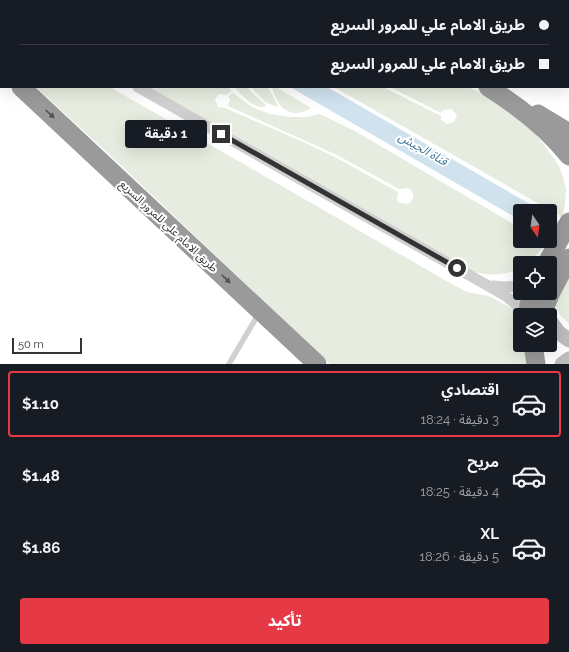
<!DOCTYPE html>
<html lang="ar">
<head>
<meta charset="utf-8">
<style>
	body { margin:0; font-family:Raleway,"Noto Sans Arabic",sans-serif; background:#20242c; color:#f1f3f6; direction:rtl; height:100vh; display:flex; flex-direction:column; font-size:15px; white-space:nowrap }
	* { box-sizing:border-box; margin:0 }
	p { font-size:13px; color:#9ea1a6 }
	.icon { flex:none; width:22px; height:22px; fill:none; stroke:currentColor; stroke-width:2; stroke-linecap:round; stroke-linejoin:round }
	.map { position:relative; height:364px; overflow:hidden; direction:ltr }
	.details { display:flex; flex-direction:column; background:#171b24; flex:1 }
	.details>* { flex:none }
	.hud { position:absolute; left:0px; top:0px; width:569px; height:88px; box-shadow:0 4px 16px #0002; direction:rtl; display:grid; align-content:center; height:88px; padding:0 20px; background:#171b24 }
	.needle { width:26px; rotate:167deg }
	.controls { position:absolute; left:513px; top:204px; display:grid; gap:8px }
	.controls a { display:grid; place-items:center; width:44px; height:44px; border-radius:4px; background:#171b24; box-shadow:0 4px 16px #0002; font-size:20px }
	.scale { position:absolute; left:12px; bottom:10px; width:70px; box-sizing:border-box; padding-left:4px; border:2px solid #333; border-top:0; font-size:11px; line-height:14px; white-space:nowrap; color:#333; -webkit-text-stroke:3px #fff; paint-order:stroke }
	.end { position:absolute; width:18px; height:18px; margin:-9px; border:5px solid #333; background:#fff; box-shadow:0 0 0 2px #fff }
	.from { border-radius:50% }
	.bubble { position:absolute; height:28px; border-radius:4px; background:#171b24; box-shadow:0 4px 16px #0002; font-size:13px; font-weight:700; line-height:28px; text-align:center; direction:rtl }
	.hud b { display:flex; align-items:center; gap:14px; height:38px; font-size:15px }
	.hud b+b { border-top:1px solid #363941 }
	.hud i { width:10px; height:10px; background:#f1f3f6 }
	ul { padding:7px 0 0; list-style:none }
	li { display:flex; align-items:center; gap:12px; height:66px; margin:0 8px 6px; padding:0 12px; border:2px solid transparent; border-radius:4px }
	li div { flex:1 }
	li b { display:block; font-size:15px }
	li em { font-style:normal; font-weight:700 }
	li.active { border-color:#e63946 }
	li>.icon { width:36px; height:36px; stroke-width:1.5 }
	.primary-button { display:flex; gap:8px; margin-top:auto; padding:8px 20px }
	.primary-button a { flex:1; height:46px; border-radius:4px; background:#e63946; color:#fff; font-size:16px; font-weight:700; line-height:46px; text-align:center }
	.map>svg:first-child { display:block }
	.green { fill:#e6ecdf }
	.water { fill:#cfe2ee }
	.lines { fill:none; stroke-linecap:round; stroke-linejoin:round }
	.service { stroke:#d0d0d0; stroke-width:5.5 }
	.minor { stroke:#d0d0d0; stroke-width:11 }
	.secondary { stroke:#bdbdbd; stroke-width:15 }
	.motorway { stroke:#9a9a9a; stroke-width:19 }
	.oneway { fill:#525252 }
	.route { stroke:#333; stroke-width:5 }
	.labels { text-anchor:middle; stroke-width:4; stroke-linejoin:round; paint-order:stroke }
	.street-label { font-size:11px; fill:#333; stroke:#fff }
	.water-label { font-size:12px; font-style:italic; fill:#3f7597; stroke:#fff }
</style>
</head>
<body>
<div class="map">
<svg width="569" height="364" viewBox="0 0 569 364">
	<rect width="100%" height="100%" fill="#fff"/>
	<!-- green -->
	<g class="green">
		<polygon points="241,0 318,0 320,1 242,1"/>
		<polygon points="368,0 510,0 512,1 370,1"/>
		<polygon points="36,87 110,87 450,283 467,292 489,296 521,313 520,345 529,345 531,364 330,364 113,158"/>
		<path d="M149,87H228L232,91L226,95L221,94L218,95L215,100L218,107L225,108L301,141L335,157L398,192L397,200L400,203L408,204C415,199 415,192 408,188L399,189L337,155L228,106L230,100L228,96L233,93L252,107L270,114L290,117H306L320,114L355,131L520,228V241H545L548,242L530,262L528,263H520V268C503,276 489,276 471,271Z"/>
		<path d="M234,87H248L250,91L265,104V107C253,109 241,94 234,87Z"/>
		<polygon points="251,87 268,87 277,104 277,107 265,102"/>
		<path d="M272,87H276L311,108C290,121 277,107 272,87Z"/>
		<polygon points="334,87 383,87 441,116 441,120 447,124 454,122 457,115 451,109 444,110 441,113 390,87 469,87 489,98 528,124 550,153 559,166 563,177 566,189 565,205 562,217"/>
		<polygon points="569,275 569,324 560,315 555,304"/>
	</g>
	<!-- water -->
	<g class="water">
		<polygon points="290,87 327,87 542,211 520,211 520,220"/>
		<polygon points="550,216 560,222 550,238"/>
	</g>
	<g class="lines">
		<!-- service -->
		<polyline class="service" points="229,364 259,313"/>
		<!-- minor -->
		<g class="minor">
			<polyline points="0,9 1,10"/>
			<path d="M138,87L499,292C510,298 518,304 524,315"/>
			<polyline points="493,286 504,287 520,286"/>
		</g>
		<!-- secondary -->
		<g class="secondary">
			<polyline points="550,321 558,332 569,340"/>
			<polyline points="562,364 569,359"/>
		</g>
		<!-- motorway -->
		<g class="motorway">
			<polyline points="338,0 340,1"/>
			<polyline points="0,67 1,68"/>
			<polyline points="21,87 317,364"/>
			<path d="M488,87C518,106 547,128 569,156"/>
			<polyline points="538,114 569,133"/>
			<polyline points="547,263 569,222"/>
			<polyline points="528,315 529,305 532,293"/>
			<polyline points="542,315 550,294 569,258"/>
			<polyline points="533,345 536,364"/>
		</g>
	</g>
	<!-- one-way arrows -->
	<defs><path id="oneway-solid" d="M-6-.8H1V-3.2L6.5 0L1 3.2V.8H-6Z"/></defs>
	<g class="oneway">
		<use href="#oneway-solid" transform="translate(50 114) rotate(43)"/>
		<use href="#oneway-solid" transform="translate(226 279) rotate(43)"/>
	</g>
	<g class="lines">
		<!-- route -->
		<polyline class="route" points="221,134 457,268"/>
	</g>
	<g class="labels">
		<!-- street labels -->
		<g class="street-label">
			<text transform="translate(169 226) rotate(43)" y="4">طريق الامام علي للمرور السريع</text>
		</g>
		<!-- water labels -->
		<g class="water-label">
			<text transform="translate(423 149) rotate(30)" y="4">قناة الجيش</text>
		</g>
	</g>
</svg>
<div class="controls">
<a><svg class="needle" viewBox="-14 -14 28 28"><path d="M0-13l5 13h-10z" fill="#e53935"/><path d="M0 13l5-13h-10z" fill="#9ea1a6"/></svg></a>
<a><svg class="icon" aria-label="locate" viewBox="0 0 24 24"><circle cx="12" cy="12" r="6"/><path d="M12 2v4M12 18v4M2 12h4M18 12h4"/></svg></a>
<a><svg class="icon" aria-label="layers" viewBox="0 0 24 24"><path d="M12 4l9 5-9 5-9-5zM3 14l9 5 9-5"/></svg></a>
</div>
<div class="scale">50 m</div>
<i class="end from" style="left:457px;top:268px"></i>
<i class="end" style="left:221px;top:134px"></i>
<div class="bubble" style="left:125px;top:120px;width:82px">1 دقيقة</div>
<div class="hud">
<b><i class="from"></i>طريق الامام علي للمرور السريع</b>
<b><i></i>طريق الامام علي للمرور السريع</b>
</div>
</div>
<section class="details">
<ul>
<li class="active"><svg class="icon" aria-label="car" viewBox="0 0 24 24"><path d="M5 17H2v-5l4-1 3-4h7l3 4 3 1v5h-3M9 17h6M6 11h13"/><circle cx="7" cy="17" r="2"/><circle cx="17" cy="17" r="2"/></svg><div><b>اقتصادي</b><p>3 دقيقة · 18:24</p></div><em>$1.10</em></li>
<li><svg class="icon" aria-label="car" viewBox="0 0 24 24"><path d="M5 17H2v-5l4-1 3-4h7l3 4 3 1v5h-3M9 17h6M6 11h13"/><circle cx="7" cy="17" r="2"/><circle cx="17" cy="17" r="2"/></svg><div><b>مريح</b><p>4 دقيقة · 18:25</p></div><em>$1.48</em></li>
<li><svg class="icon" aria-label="car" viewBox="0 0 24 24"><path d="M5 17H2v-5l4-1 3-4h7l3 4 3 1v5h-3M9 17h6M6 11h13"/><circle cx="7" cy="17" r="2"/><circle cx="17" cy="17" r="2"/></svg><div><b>XL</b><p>5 دقيقة · 18:26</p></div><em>$1.86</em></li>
</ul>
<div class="primary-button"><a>تأكيد</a></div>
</section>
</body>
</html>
